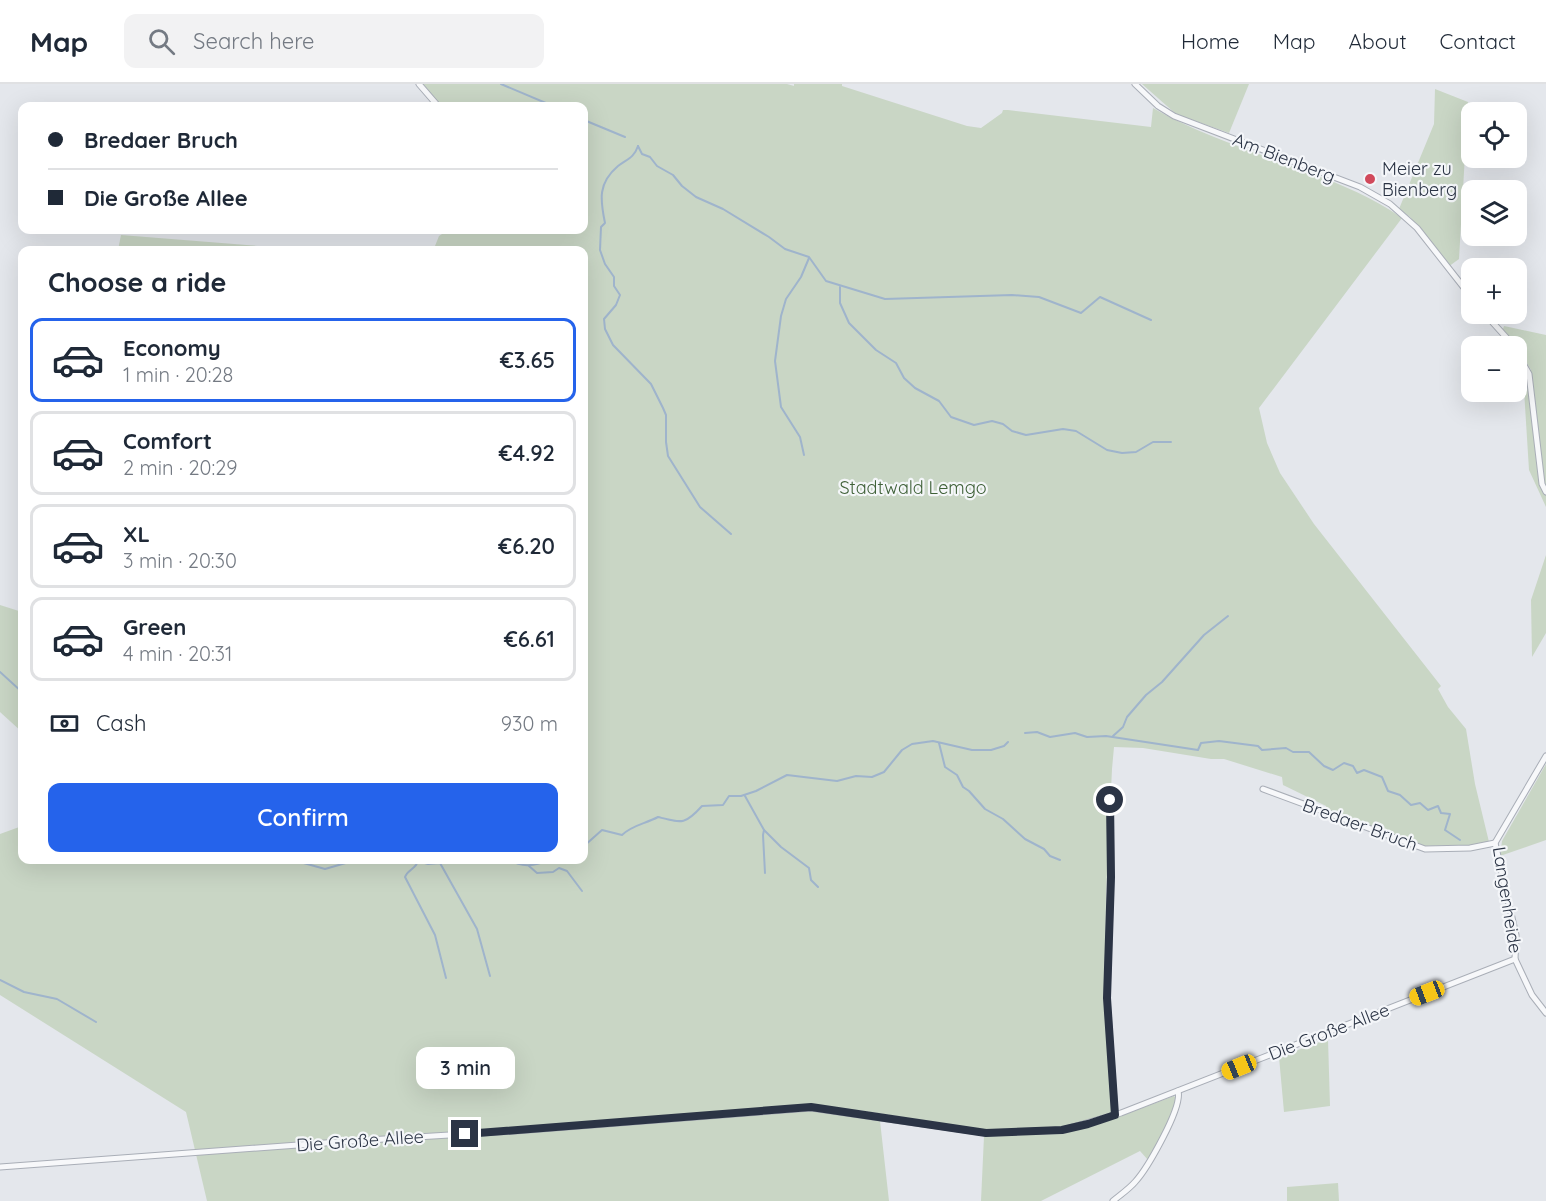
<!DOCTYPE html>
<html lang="en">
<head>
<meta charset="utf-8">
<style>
	body { margin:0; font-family:Quicksand,sans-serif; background:#f2f2f3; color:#1f2937; height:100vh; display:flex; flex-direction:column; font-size:22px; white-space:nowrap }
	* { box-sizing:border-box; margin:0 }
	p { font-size:20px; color:#747a83 }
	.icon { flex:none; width:33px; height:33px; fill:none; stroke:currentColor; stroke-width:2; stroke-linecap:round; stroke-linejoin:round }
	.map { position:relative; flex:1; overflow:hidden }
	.panel { position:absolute; left:18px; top:162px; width:570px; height:618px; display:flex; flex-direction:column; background:#fff; border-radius:12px; box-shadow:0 6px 24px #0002 }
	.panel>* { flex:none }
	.top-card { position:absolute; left:18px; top:18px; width:570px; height:132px; border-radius:12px; box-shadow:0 6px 24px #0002; display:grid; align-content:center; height:132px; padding:0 30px; background:#fff }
	.buttons { position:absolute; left:1461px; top:18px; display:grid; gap:12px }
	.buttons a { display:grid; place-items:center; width:66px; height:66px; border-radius:12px; background:#fff; box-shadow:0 6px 24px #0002; font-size:30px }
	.end { position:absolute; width:27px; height:27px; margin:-14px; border:8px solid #2b3445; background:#fff; box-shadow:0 0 0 3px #fff }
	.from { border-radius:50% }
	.bubble { position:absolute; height:42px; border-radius:12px; background:#fff; box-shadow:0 6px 24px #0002; font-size:20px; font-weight:600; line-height:42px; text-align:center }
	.car { position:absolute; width:18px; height:36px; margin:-18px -9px; border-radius:8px; box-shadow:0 0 4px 2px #0007; background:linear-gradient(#f5c518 24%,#345 0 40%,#f5c518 0 76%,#345 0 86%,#f5c518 0) }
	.top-card b { display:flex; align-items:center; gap:21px; height:57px; font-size:22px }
	.top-card b+b { border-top:2px solid #e0e1e3 }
	.top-card i { width:15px; height:15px; background:#1f2937 }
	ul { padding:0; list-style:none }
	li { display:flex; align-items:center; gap:18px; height:84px; margin:0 12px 9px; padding:0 18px; border:3px solid #e0e1e3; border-radius:12px }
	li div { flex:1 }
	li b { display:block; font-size:22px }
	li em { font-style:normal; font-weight:600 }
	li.active { border-color:#2563eb }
	li>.icon { width:54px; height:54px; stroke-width:1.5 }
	h2 { padding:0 30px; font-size:27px; line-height:72px }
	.pay { display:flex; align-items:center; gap:15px; height:66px; padding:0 30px; font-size:22px }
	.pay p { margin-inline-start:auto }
	.action { display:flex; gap:12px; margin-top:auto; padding:12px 30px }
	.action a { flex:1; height:69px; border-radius:12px; background:#2563eb; color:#fff; font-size:24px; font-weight:600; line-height:69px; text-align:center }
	header { display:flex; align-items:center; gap:36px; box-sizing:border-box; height:84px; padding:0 30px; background:#fff; border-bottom:2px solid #e0e1e3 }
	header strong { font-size:28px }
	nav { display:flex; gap:33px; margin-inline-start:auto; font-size:21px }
	.search { width:420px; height:54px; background:#f2f2f3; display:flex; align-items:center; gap:15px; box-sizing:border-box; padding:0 21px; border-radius:12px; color:#747a83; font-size:22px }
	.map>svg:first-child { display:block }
	.green { fill:#c9d6c5 }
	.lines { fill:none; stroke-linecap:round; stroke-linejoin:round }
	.stream { stroke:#9fb4cc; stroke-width:2 }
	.minor-casing { stroke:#a9aeb7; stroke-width:7 }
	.minor { stroke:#f7f8fa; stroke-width:5 }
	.route { stroke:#2b3445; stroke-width:8 }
	.poi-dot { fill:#d1495b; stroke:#f4f6f9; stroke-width:2 }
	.labels { text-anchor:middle; stroke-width:4.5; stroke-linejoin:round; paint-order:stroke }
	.street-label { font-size:18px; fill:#2b3445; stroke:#f4f6f9 }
	.poi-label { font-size:18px; fill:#2b3445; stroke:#f4f6f9; text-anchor:start }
	.park-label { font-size:18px; fill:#3f6138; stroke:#f4f6f9 }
</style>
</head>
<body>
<header>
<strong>Map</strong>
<div class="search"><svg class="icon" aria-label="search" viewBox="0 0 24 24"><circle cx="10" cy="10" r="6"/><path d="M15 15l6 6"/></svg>Search here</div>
<nav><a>Home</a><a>Map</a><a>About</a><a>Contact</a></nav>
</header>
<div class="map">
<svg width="1546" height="1117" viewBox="0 0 1546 1117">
	<rect width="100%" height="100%" fill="#e4e7ec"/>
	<!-- green -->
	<g class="green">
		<path d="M423,0H787L794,2V0H842V2L967,42L981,44L1002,29L1003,26H1008L1151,43L1153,24C1202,52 1258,69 1311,89C1344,102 1372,113 1402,134L1259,324L1267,359L1280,389L1314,440L1441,602L1438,605L1448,623L1466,645L1475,700L1489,758L1470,761L1425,762L1326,726V722L1283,701L1282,693L1224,675H1211L1143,664L1114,663L1112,685L1106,810L1105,896L1112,1024L1111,1029L1106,1031L1062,1044L1019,1047L987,1046L858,1026V1034L880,1037L889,1117H207L186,1028L0,911V750L22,742V776H584V166H457L435,162L439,152L448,146H584V22H442Z"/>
		<polygon points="1142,0 1249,0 1229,49 1176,30"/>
		<polygon points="1435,5 1468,18 1459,175 1448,183 1410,133 1399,125 1434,40"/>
		<polygon points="121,151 270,163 269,166 118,166"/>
		<polygon points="1504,242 1546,251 1546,423 1529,386 1523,290 1531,286 1520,267 1503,245"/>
		<polygon points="1546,471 1546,549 1532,573 1531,516"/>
		<polygon points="0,521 22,528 22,648 0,628"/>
		<polygon points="1546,680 1546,756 1500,772 1502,757"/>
		<polygon points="1328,955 1330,1022 1284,1028 1279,973"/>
		<polygon points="1174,1012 1177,1015 1170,1034 1148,1076 1140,1067 1041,1117 981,1117 984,1052 1062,1050 1113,1035"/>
		<polygon points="1338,1099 1339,1117 1287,1117 1287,1103"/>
	</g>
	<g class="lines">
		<!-- stream -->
		<g class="stream">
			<polyline points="501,0 553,22"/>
			<polyline points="584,36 625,53"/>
			<polyline points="638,62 642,70 650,73 657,82 673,91 682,102 696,113 723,125 769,153 785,165 809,173 826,197 885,215 1012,211 1039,213 1081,229 1100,213 1151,236"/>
			<path d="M638,62C634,74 627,75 618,82C598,99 600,115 605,139L601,143L600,166L605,180L614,193V202L620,211L616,221L604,235L605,245L613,261L651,300L663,324L666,331V358L668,372L700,423L731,450"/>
			<polyline points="840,203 840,219 849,239 876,266 896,279 904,294 915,304 939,317 951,333 974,341 992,337 1003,340 1012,347 1026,351 1063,345 1076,347 1107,366 1122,369 1136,368 1153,358 1171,358"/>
			<polyline points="804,371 800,353 781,323 775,277 781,232 786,215 801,193 809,174"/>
			<polyline points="0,588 22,608"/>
			<polyline points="1025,649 1037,648 1050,653 1075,649 1087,653 1106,652 1198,666 1201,659 1219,657 1258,662 1262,666 1286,664 1293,668 1309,668 1324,682 1333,686 1344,679 1353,682 1357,689 1364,686 1382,693 1388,707 1400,711 1411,721 1420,719 1428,726 1438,722 1441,729 1450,730 1445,746 1460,756"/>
			<polyline points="1113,652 1123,643 1127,633 1146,611 1162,598 1204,551 1228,532"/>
			<polyline points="939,659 945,683 957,691 963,703 969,707 985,725 1003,735 1025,755 1044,765 1050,772 1060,776"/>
			<polyline points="745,712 764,746 781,763 809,784 811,796 818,803"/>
			<polyline points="764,746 763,751 765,789"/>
			<path d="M584,762L602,746L622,751C632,741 645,740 658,733C682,739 685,741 702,722L723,721L729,712H741L756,707L787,691L837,697L856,692L872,693L884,688L902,666L912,660L933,657L972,666H991L1004,662L1008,658"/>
			<polyline points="293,776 325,785 356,776"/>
			<path d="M509,776C523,784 534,782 549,776"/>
			<polyline points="418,777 428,780 440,779 477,845 490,892"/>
			<path d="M418,777C416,785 408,785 405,793L435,851L446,894"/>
			<polyline points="529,782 537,789 553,788 559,784 567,787 582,807"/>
			<polyline points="0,896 24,908 57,915 96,938"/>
		</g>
		<!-- minor casing -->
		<g class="minor-casing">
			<g id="minor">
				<polyline points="419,0 438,22"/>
				<polyline points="1135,0 1158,22 1174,32 1360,103 1390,120 1417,144 1472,214"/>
				<polyline points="1485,230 1514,262"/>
				<polyline points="1516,267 1529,290 1542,400 1546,408"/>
				<polyline points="1546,672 1495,759 1516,851 1515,875 1532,911 1546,929"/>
				<polyline points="1263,705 1425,765 1470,764 1495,759"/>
				<polyline points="1110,715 1111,793 1107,914 1115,1031"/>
				<polyline points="0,1083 352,1057 515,1047 811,1024 986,1049 1062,1046 1121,1029 1515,875"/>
				<path d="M1113,1117C1120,1111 1129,1105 1135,1098C1147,1085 1183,1023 1178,1007"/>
			</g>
		</g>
		<!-- minor -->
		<use href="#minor" class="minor"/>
	</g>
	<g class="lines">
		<!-- route -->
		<polyline class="route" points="465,1050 811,1023 986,1049 1062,1046 1088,1040 1115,1031 1107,914 1111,793 1110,716"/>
	</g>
	<!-- markers -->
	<circle class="poi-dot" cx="1370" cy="95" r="6"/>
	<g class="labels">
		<!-- street labels -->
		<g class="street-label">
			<text transform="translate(1284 74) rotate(21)" y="6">Am Bienberg</text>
			<text transform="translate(1360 741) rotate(20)" y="6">Bredaer Bruch</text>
			<text transform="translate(1507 816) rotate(81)" y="6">Langenheide</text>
			<text transform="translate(1329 948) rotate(-21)" y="6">Die Große Allee</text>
			<text transform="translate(360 1057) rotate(-4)" y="6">Die Große Allee</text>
		</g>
		<!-- poi labels -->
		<g class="poi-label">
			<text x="1382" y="91">Meier zu<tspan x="1382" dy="21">Bienberg</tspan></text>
		</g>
		<!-- park labels -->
		<g class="park-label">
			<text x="913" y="410">Stadtwald Lemgo</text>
		</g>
	</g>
</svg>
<div class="buttons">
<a><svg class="icon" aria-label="locate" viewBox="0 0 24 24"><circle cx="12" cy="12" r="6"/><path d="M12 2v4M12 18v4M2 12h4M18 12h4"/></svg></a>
<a><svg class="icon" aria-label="layers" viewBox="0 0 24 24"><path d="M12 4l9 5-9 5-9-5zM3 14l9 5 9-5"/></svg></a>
<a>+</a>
<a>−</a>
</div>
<i class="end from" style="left:1110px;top:716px"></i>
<i class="end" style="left:465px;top:1050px"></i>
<div class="bubble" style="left:416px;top:963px;width:99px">3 min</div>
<i class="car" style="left:1427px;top:909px;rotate:249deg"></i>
<i class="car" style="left:1239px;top:983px;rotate:248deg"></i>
<div class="top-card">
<b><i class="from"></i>Bredaer Bruch</b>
<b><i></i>Die Große Allee</b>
</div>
<section class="panel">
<h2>Choose a ride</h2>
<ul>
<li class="active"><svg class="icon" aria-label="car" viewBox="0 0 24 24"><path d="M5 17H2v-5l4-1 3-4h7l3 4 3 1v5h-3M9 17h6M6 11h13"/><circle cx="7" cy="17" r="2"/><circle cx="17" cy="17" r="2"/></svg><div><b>Economy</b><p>1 min · 20:28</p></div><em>€3.65</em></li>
<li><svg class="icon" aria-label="car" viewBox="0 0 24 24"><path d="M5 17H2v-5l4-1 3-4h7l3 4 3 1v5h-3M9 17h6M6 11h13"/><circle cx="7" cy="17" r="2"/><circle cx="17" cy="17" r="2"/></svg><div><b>Comfort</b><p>2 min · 20:29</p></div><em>€4.92</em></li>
<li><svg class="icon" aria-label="car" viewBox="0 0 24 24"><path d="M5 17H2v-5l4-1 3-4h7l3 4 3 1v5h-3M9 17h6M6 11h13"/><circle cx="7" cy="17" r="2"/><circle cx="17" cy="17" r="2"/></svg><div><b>XL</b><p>3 min · 20:30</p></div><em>€6.20</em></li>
<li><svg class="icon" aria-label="car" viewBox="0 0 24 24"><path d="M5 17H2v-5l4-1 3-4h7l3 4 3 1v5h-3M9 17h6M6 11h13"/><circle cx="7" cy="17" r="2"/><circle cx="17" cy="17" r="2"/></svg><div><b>Green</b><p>4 min · 20:31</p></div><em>€6.61</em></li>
</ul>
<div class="pay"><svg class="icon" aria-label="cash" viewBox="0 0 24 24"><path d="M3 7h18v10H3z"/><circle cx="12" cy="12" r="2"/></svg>Cash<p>930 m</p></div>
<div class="action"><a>Confirm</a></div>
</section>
</div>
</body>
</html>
